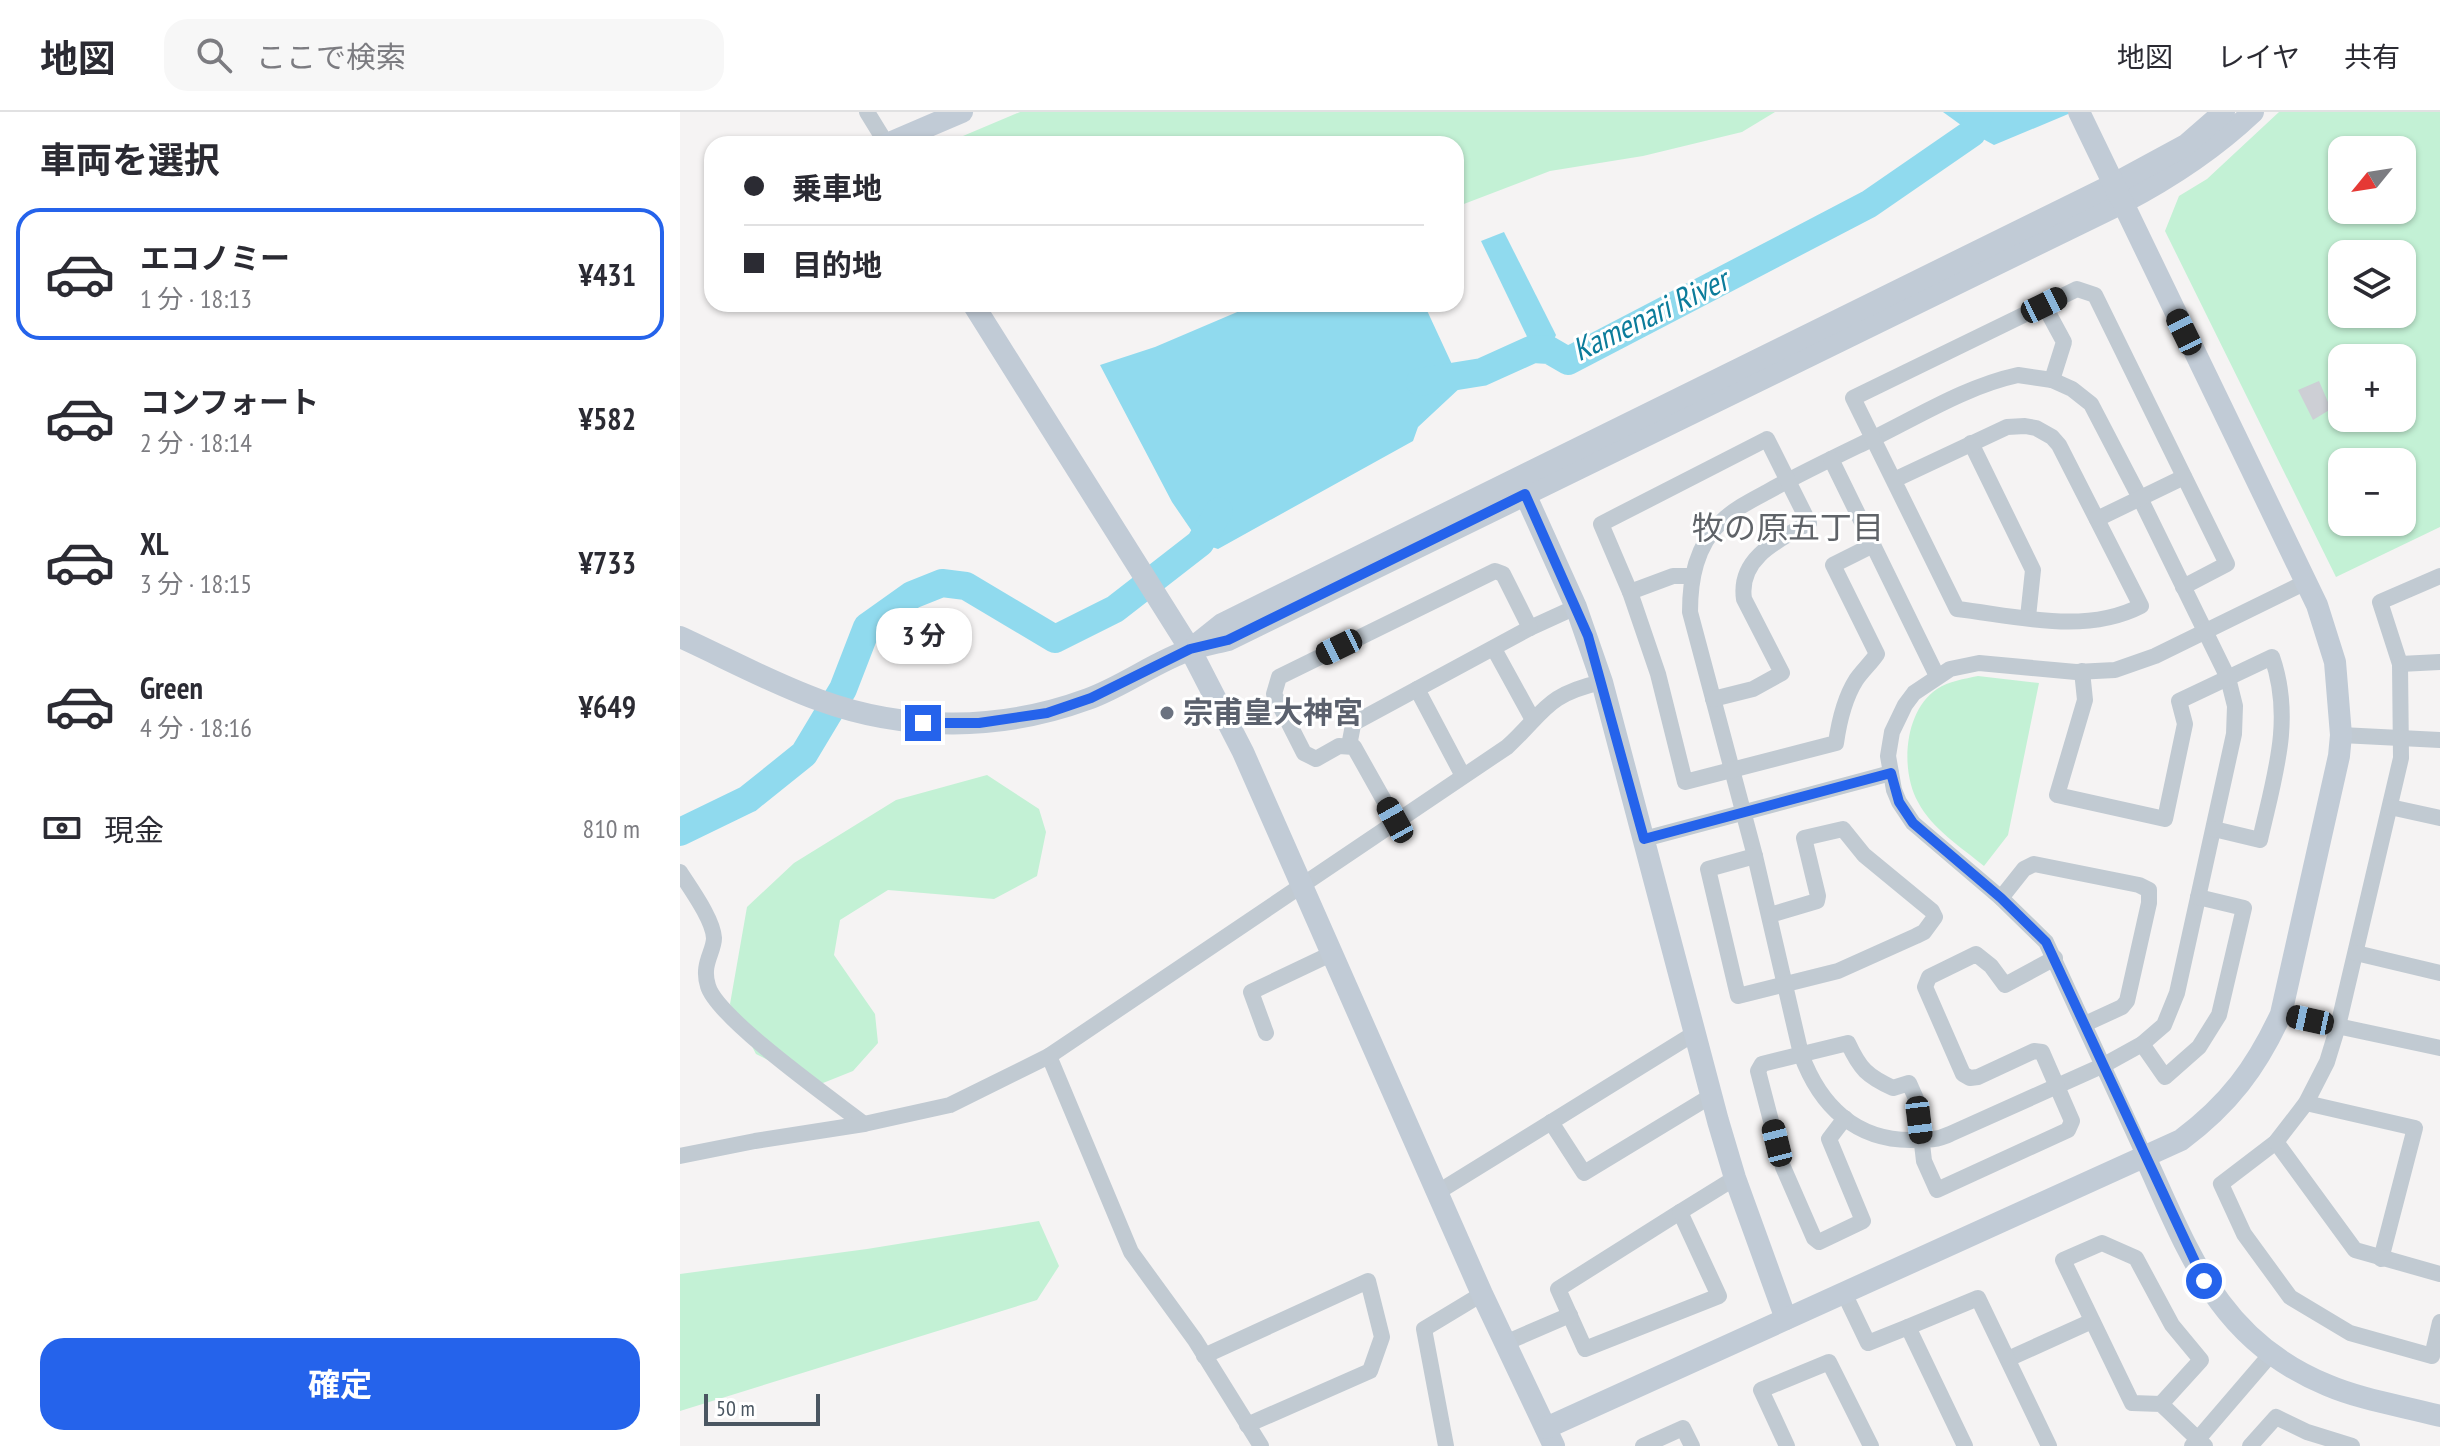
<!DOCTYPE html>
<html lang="ja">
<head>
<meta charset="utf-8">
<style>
	body { margin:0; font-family:"PT Sans Narrow","Noto Sans JP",sans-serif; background:#f7f7f7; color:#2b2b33; height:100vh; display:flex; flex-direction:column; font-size:30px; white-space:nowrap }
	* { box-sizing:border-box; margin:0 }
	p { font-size:26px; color:#7c7c81 }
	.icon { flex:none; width:44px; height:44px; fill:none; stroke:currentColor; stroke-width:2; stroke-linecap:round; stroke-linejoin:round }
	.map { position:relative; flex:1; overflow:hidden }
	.panel { display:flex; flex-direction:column; background:#fff; width:680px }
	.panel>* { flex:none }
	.hud { position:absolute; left:24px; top:24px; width:760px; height:176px; border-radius:24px; box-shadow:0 2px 6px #0004; display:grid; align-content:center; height:176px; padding:0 40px; background:#fff }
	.needle { width:52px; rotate:240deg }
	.fabs { position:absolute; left:1648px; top:24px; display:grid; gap:16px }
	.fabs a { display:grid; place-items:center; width:88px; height:88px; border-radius:16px; background:#fff; box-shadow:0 2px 6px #0004; font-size:40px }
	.scale { position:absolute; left:24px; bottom:20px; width:116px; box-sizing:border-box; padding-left:8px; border:4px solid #4a5661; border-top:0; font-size:22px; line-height:28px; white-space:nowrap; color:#4a5661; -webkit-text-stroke:6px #fff; paint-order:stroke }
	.end { position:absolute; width:36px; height:36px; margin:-18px; border:10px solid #2563eb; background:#fff; box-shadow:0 0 0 4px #fff }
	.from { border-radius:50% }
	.bubble { position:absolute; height:56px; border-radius:24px; background:#fff; box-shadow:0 2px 6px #0004; font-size:26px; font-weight:700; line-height:56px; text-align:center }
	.car { position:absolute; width:24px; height:48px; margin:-24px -12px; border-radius:10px; box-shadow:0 0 6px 2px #0007; background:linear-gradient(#222 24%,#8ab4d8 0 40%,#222 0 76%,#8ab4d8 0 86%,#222 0) }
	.hud b { display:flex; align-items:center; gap:28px; height:76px; font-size:30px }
	.hud b+b { border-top:2px solid #e1e1e2 }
	.hud i { width:20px; height:20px; background:#2b2b33 }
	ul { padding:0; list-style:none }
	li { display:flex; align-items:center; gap:24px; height:132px; margin:0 16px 12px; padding:0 24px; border:4px solid transparent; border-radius:24px }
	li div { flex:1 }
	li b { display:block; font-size:30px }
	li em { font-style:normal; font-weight:700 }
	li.on { border-color:#2563eb }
	li>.icon { width:72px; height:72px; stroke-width:1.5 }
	h2 { padding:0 40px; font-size:36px; line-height:96px }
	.pay { display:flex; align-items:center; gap:20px; height:88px; padding:0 40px; font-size:30px }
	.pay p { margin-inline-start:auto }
	.cta { display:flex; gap:16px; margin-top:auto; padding:16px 40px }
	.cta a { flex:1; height:92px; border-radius:24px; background:#2563eb; color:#fff; font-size:32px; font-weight:700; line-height:92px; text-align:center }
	header { display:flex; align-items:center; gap:48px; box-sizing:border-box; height:112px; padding:0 40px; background:#fff; border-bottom:2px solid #e1e1e2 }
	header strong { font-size:38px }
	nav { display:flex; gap:44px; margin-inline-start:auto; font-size:28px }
	.search { width:560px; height:72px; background:#f7f7f7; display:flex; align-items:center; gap:20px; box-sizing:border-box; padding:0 28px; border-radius:24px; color:#7c7c81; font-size:30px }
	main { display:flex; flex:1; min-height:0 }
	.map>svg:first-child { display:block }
	.green { fill:#c3f1d5; fill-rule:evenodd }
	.water { fill:#90daee }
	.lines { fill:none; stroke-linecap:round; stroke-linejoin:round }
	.river { stroke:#90daee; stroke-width:28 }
	.building { fill:#cdcfd5 }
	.street { stroke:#c1cad2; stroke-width:16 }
	.secondary { stroke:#c1cbd6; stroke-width:22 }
	.route { stroke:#2563eb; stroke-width:10 }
	.worship-dot { fill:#6b7280; stroke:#fff; stroke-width:3 }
	.labels { text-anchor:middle; stroke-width:6; stroke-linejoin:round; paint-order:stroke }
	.worship-label { font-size:30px; font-weight:bold; fill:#5b616d; stroke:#fff; text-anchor:start }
	.water-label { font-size:32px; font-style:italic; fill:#0c7c9b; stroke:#fff }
	.neighbourhood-label { font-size:32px; fill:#5f6368; stroke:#fff }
</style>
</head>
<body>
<header>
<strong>地図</strong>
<div class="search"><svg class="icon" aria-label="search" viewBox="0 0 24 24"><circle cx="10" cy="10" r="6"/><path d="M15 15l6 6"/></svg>ここで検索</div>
<nav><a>地図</a><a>レイヤ</a><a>共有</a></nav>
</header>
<main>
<section class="panel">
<h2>車両を選択</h2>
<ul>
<li class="on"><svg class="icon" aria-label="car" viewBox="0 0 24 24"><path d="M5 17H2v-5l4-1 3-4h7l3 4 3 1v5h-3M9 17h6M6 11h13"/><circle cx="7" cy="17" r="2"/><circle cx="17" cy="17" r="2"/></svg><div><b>エコノミー</b><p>1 分 · 18:13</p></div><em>¥431</em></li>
<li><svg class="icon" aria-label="car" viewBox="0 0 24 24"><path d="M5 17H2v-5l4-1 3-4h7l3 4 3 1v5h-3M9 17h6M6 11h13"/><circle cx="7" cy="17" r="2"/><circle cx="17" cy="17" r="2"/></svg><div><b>コンフォート</b><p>2 分 · 18:14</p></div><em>¥582</em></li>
<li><svg class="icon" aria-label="car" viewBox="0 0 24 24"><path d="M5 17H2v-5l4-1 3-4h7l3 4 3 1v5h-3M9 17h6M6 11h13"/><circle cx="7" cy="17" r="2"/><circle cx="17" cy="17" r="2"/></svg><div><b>XL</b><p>3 分 · 18:15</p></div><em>¥733</em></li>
<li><svg class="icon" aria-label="car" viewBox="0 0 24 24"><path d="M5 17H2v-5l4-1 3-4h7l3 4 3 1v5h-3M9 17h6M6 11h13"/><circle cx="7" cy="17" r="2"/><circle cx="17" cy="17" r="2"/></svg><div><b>Green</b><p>4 分 · 18:16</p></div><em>¥649</em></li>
</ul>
<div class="pay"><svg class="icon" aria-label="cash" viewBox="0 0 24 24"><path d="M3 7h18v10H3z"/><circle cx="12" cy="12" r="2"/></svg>現金<p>810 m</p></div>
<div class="cta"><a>確定</a></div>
</section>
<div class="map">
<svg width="1760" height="1334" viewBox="0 0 1760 1334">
	<rect width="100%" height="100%" fill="#f5f3f3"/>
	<!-- green -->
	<g class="green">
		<polygon points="340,0 1095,0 1062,20 963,44 870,59 776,95 776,32 264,32"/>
		<path d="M1599,0H1760V415L1656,465L1485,119L1499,84L1527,67ZM1662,38H1722V98H1662ZM1662,142H1722V202H1662ZM1662,246H1722V306H1662ZM1662,350H1722V410H1662Z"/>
		<path d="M1298,564L1359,571L1328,723L1304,754C1281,735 1252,717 1238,690C1220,658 1224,599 1257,577C1269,569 1284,567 1298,564Z"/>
		<polygon points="307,663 359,697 366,720 357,764 314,787 208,778 160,808 154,843 195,902 198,931 173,959 138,973 76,942 50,892 67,795 114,751 216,688"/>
		<polygon points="359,1109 379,1154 357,1188 0,1299 0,1162 187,1137"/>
	</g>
	<!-- water -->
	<g class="water">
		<polygon points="1263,0 1393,0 1314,33 1292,21"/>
		<polygon points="824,120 876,223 869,238 853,237 801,129"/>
		<polygon points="576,192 744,192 782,274 738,315 733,329 538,437 520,431 492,390 420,253 475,235"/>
	</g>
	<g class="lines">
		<!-- river -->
		<g class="river">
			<polyline points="740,270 802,260 853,237 869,238 888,249 1189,92 1292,21 1300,0"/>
			<polyline points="0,720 68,687 124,642 163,577 187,515 232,483 262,471 286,474 375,527 435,497 520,431 539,399"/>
		</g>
	</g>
	<!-- building -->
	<polygon class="building" points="1639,269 1651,297 1633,308 1618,278"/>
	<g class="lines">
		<!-- street -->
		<g class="street">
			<polyline points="187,0 206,31"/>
			<polyline points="1364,193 1384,230 1372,268"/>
			<path d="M1338,263L1372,268L1392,277L1411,292L1460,386L1548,566L1555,594L1554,622L1497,881L1484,913L1462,932L1424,953L1270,1022C1258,1028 1247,1028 1233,1028C1176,1029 1140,994 1121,942L1075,744L1010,500C1010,467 1016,434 1041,410C1054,397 1072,388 1087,380C1121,361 1157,344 1192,327C1239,304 1287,274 1338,263Z"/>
			<polyline points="1291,331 1353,458 1348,505"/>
			<polyline points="1151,347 1257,564"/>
			<path d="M1214,368L1327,315L1345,314L1356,316L1372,325L1379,333L1461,494C1405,523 1337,504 1277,497L1173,286L1397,177L1415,183L1547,452L1503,475"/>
			<polyline points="1417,407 1504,365"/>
			<polyline points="1760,464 1700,490 1720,552 1721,646 1658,914 1647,950 1626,991 1596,1030 1541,1072 1564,1122 1610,1185 1670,1221 1752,1244 1760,1210"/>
			<polyline points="950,480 993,464 1012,464"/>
			<polyline points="814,537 853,608"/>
			<polyline points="1720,552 1760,550"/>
			<path d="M1402,559L1405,588L1377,683L1485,707L1505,612L1499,589L1592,545C1614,608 1594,665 1580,728L1534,717"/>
			<polyline points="737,577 783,664"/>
			<path d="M1033,587L1073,577L1102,561L1064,487C1058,446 1098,428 1129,411L1087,327L921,412L950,480L978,562L1005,670L1156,631C1159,610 1164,587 1176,568C1182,559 1191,551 1197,542L1153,453L1193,433"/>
			<polyline points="1661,623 1760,628"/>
			<polyline points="669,634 673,613 676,610 850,516 896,495"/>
			<polyline points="1710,695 1760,706"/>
			<polyline points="715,708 674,635 659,634 636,647 624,641 594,582 599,565 815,459 823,462 850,516"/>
			<polyline points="964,727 1211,661"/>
			<polyline points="1075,744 1028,757 1058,884 1158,859 1236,824 1244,820 1255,805 1252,799 1184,743 1163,717 1124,726 1138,784 1137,789 1090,803"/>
			<path d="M0,760C10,776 33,807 34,826C34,840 21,852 28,874C37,906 153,988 184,1012"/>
			<polyline points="1321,786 1344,757 1354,752 1459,773 1469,778 1469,791 1447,889 1442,895 1405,912"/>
			<polyline points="1676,841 1760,861"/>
			<polyline points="1601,902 1760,936"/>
			<polyline points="586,921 571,880 653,841"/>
			<polyline points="1462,932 1485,965 1519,935 1539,903 1564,796 1518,785"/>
			<polyline points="369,944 451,1140 515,1228 581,1334"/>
			<polyline points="1626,991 1735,1016 1701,1147"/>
			<path d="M1165,1006L1149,1027L1183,1109L1139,1130L1134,1126L1103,1055L1078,959L1082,952L1168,931C1180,957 1187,964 1213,976L1229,971L1237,989L1244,1049L1257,1078L1388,1018L1392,1009L1362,940L1354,939L1298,965L1290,966L1283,962L1245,875L1249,865L1296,842L1311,854L1325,873L1375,846"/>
			<polyline points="871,1010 904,1061 1031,984"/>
			<polyline points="1596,1030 1675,1138 1760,1162"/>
			<path d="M0,1044L75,1029L184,1012L270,993L369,944L827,635C866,599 865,583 922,570"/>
			<polyline points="1465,1045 1366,830 1321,786 1233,711 1219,690 1214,678 1208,644 1212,620 1225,593 1234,581 1270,557 1299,551 1396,560 1435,558 1475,544 1626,470"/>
			<polyline points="758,1080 1015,921"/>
			<polygon points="1000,1100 1039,1184 905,1237 878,1177"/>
			<polyline points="1000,1100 1055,1066"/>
			<polyline points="1164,1181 1188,1231 1228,1215"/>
			<polyline points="825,1231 890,1203"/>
			<polyline points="524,1244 688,1169 702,1225 690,1259 567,1313"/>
			<polyline points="1328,1247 1412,1209"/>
			<polyline points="1481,1292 1521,1248 1492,1213 1456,1146 1422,1131 1383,1148 1452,1291 1481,1292 1525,1334"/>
			<polyline points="766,1334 744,1217 802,1182"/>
			<polyline points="963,1334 1003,1316 1012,1334"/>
			<polyline points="1107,1334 1081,1278 1149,1250 1191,1334"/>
			<polyline points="1285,1334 1228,1215 1298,1186 1369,1334"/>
			<polyline points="1512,1334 1591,1242"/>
			<polyline points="1570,1334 1596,1305 1627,1320 1672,1334"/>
		</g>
		<!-- secondary -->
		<g class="secondary">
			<polyline points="207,32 282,0"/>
			<polyline points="293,192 510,537 563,640 802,1182 874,1334"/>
			<polyline points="845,382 896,495 922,570 1038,1009 1055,1066 1106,1207"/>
			<path d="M0,525C46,546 92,571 139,588C226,620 321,619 408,587C444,574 476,549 512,537C524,533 536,531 548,528L1442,91C1490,66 1534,37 1573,0"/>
			<polyline points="517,532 542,512 1434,72 1506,33 1544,0"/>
			<path d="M1465,1045C1510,1143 1539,1229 1647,1273C1682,1288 1723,1294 1760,1304"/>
			<path d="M866,1316L1501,1028C1549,992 1576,956 1601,902L1659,644L1661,623L1655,550L1637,493L1399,0"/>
		</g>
	</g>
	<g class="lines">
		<!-- route -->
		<polyline class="route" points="243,611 299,611 367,601 411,586 510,537 548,528 845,382 908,524 964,727 1211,661 1219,690 1233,711 1321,786 1366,830 1524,1169"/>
	</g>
	<!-- markers -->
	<circle class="worship-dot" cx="487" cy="601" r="8"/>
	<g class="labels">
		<!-- worship labels -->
		<g class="worship-label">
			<text x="503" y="611">宗甫皇大神宮</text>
		</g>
		<!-- water labels -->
		<g class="water-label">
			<text transform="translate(970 203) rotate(-26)" y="11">Kamenari River</text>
		</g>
		<!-- neighbourhood labels -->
		<g class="neighbourhood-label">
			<text x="1108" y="427">牧の原五丁目</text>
		</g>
	</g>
</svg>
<div class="fabs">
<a><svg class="needle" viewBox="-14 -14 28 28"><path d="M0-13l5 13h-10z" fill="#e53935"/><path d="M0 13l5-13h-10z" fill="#7c7c81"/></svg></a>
<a><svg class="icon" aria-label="layers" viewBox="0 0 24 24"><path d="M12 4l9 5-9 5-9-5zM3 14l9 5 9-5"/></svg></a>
<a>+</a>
<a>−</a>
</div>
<div class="scale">50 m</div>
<i class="end from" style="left:1524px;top:1169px"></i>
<i class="end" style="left:243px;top:611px"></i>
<div class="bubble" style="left:196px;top:496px;width:96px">3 分</div>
<i class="car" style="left:1364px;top:193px;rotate:64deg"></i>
<i class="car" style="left:1504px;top:220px;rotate:334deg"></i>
<i class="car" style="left:659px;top:535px;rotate:244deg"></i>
<i class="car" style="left:715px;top:708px;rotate:331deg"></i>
<i class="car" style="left:1630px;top:908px;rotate:282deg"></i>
<i class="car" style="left:1239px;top:1008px;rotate:173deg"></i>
<i class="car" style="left:1097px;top:1031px;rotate:346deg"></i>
<div class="hud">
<b><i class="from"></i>乗車地</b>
<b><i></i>目的地</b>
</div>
</div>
</main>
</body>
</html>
